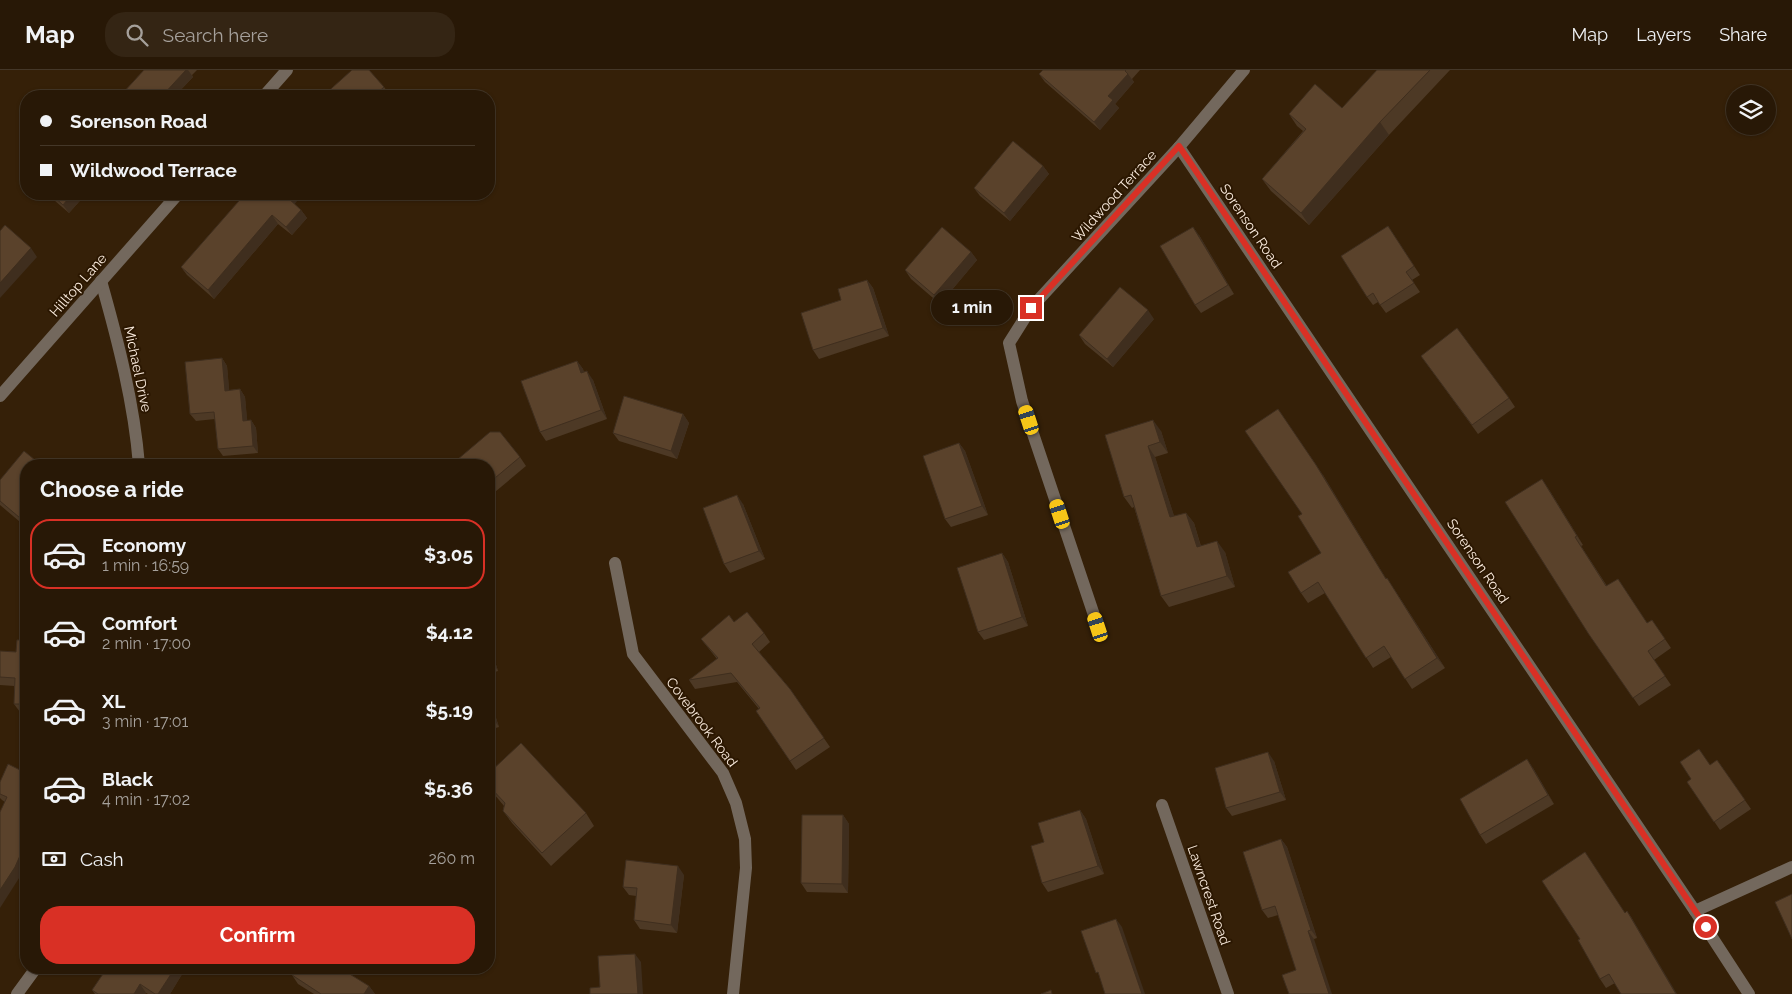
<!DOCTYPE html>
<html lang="en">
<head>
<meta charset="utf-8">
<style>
	body { margin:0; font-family:Raleway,sans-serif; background:#342514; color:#f1f3f6; height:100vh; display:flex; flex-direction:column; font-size:19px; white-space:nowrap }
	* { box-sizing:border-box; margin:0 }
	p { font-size:16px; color:#a5a09b }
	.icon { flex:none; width:28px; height:28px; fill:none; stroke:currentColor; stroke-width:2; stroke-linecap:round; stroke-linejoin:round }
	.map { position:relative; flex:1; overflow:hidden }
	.sheet { position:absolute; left:20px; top:389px; width:475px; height:515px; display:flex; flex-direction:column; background:#281806; border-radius:20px; box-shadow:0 1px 4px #0004,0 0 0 1px #443728 }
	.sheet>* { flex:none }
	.guide { position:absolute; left:20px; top:20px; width:475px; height:110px; border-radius:20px; box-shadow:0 1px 4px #0004,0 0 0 1px #443728; display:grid; align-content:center; height:110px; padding:0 20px; background:#281806 }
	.buttons { position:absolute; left:1726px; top:15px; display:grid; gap:10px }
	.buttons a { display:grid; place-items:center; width:50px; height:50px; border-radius:50%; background:#281806; box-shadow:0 1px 4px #0004,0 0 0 1px #443728; font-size:25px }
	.end { position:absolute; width:22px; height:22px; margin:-11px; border:6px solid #d93025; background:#fff; box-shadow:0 0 0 2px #fff }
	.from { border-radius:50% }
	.bubble { position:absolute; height:35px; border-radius:18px; background:#281806; box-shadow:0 1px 4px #0004,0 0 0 1px #443728; font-size:16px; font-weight:700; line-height:35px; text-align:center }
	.car { position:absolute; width:15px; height:30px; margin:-15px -8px; border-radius:6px; box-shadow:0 0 4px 1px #0007; background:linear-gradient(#f5c518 24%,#345 0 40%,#f5c518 0 76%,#345 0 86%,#f5c518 0) }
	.guide b { display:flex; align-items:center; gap:18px; height:48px; font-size:19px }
	.guide b+b { border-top:1px solid #443728 }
	.guide i { width:12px; height:12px; background:#f1f3f6 }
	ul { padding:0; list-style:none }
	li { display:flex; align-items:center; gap:15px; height:70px; margin:0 10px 8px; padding:0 10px; border:2px solid transparent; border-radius:20px }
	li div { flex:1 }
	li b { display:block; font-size:19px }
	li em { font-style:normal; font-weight:700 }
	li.selected { border-color:#d93025 }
	li>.icon { width:45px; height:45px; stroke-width:1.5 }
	h2 { padding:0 20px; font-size:22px; line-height:60px }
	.pay { display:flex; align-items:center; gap:12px; height:55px; padding:0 20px; font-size:19px }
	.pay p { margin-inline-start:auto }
	.cta { display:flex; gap:10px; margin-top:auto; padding:10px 20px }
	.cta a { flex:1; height:58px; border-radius:20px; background:#d93025; color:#fff; font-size:20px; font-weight:700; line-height:58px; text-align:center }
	header { display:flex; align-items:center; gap:30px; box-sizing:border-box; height:70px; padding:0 25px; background:#281806; border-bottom:1px solid #443728 }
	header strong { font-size:24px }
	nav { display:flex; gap:28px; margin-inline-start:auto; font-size:18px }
	.search { width:350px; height:45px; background:#342514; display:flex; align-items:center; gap:12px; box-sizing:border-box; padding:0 18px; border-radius:20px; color:#a5a09b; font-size:19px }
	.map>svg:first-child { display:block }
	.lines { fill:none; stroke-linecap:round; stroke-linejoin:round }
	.street { stroke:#73685d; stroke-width:12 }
	.wall { fill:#4d3925 }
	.shaded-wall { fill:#3f2e1e }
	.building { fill:#5a422b; stroke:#3f2e1e }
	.route { stroke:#d93025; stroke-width:6 }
	.labels { text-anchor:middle; stroke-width:4; stroke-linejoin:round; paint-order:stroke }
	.street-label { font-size:14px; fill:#fbecde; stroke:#2b1701 }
</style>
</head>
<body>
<header>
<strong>Map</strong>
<div class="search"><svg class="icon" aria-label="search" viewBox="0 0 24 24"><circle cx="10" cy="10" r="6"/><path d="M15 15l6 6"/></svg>Search here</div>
<nav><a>Map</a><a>Layers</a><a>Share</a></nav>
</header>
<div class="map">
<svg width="1792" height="924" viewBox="0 0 1792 924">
	<rect width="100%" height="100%" fill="#352008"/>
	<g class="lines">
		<!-- street -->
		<g class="street">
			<polyline points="264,26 287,0"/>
			<polyline points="1179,77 1695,841 1749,924"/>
			<path d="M101,211C118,271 134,333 139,395"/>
			<polyline points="0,326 178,124"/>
			<polyline points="615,493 633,584 723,703 736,733 745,769 746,798 733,924"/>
			<polyline points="1098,557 1022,331 1009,273 1031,238 1179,77 1244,0"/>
			<polyline points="1162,735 1228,924"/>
			<polyline points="1695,841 1792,797"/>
			<polyline points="17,924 36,898"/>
		</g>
	</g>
	<!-- wall -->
	<g class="wall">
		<polygon points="144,0 197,0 192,5 193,7 175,26 123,26 122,24"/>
		<polygon points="1043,0 1140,0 1132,9 1134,12 1115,34 1119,38 1100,60 1045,12 1039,4"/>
		<polygon points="1377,0 1450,0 1389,65 1309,155 1271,121 1262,109 1303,61 1297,56 1289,44 1342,38"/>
		<polygon points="384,17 390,25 389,26 323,26"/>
		<polygon points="1043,96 1049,104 1010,151 980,126 974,118"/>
		<polygon points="47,124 86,124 69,143"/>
		<polygon points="294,134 301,140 307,148 292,165 278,154 214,229 187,205 181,197"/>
		<polygon points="1388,156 1420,205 1412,210 1420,222 1386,243 1378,232 1373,235 1367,227"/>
		<polygon points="1199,165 1234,224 1201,243 1195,235"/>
		<polygon points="971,182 977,190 940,234 911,209 905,200"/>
		<polygon points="867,210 873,218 889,266 819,289 813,280"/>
		<polygon points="1154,249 1113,297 1085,274 1079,265"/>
		<polygon points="1421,286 1509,328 1515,337 1478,364"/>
		<polygon points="222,288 227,296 229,320 240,319 245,327 247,351 251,350 256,358 258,383 223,386 218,379 215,349 196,351 190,344"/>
		<polygon points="577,291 583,299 584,303 593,310 607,349 546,371 540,362"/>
		<polygon points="683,344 689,353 677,389 619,371 613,363"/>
		<polygon points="1161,361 1168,383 1155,387 1174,446 1186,443 1194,453 1201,476 1225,482 1235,517 1169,537 1161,526 1134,437 1132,438 1124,427 1105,365"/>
		<polygon points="959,373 965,381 988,445 951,457 945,449"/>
		<polygon points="520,387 526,396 489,427 489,395"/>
		<polygon points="26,395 26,457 0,435 0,410"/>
		<polygon points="1323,405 1386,509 1394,519 1445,598 1412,619 1391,587 1373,598 1325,523 1308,533 1301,523 1321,483 1302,444"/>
		<polygon points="1548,418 1583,475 1581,476 1607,516 1618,509 1647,553 1652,550 1671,578 1654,590 1671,615 1639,636 1588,563"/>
		<polygon points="743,434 765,489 730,503 724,494"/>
		<polygon points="1002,483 1008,492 1028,556 984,570 978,562"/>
		<polygon points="734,552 764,563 770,572 759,582 790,619 830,677 796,700 756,641 759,639 737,612 695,619 689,610 717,589 701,569"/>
		<polygon points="26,570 26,642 20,642 14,634 14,616 0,615 0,581 16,582"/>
		<polygon points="489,573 498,601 489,604"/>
		<polygon points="489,627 499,657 489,660"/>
		<polygon points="1717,690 1751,739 1720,760 1687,712"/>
		<polygon points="1274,691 1286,730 1232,746 1226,738"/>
		<polygon points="1533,698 1554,734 1486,774 1480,765"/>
		<polygon points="26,703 26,794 21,805 5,732 2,730 0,728 0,712"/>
		<polygon points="489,703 586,743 594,756 551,796 512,753 503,741 504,736 489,718"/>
		<polygon points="1080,740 1086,749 1104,804 1048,822 1042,813 1044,772"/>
		<polygon points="843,745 849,754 848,823 807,822 801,813"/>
		<polygon points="1281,769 1287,777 1317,868 1314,869 1296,900 1278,845 1268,848 1262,840"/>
		<polygon points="684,805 677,863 640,859 634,850 636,826 629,825 623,817"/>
		<polygon points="1627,841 1633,850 1615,913 1606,918 1600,909 1625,843"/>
		<polygon points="184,901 170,924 148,924 146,923 145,924 95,924 92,920"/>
		<polygon points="292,905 369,916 375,924 314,924 298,914"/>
	</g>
	<!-- shaded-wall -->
	<g class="shaded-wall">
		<polygon points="186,0 188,0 193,7 175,26 162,26"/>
		<polygon points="1128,4 1134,12 1115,34 1119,38 1100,60 1094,52 1108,26"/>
		<polygon points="1380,52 1389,65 1309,155 1301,143"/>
		<polygon points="1043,96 1049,104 1010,151 1004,143"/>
		<polygon points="72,124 86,124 69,143 63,135"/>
		<polygon points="289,124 303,124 293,136 287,127"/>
		<polygon points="301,140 307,148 292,165 286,157"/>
		<polygon points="272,145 278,154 214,229 208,220"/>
		<polygon points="1193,157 1199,165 1234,224 1228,215"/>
		<polygon points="31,178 37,187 0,228 0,213"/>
		<polygon points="971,182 977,190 940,234 934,225"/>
		<polygon points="867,210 873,218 889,266 883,258"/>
		<polygon points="1148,240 1154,249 1113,297 1107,289"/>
		<polygon points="222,288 227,296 230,328 225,321"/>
		<polygon points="577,291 583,299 587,312 581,303"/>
		<polygon points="587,301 593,310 607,349 601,340"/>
		<polygon points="240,319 245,327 248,358 243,351"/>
		<polygon points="1278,339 1323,405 1393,520 1386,509"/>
		<polygon points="683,344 689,353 677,389 671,381"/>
		<polygon points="251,350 256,358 258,383 253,376"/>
		<polygon points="1153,350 1161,361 1168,383 1160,372"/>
		<polygon points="959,373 965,381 988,445 982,436"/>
		<polygon points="1148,376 1155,387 1178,458 1170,447"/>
		<polygon points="1542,409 1548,418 1583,475 1577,466"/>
		<polygon points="737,425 743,434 765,489 759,481"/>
		<polygon points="1186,443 1194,453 1204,488 1197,477"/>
		<polygon points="1217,471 1225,482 1235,517 1227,506"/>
		<polygon points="1002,483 1008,492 1028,556 1022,547"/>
		<polygon points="1387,508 1394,519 1445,598 1437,588"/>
		<polygon points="489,573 498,601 490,588 489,586"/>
		<polygon points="489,627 499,657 490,644 489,639"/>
		<polygon points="1268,682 1274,691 1286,730 1280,722"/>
		<polygon points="1527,689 1533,698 1554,734 1548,725"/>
		<polygon points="1080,740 1086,749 1104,804 1098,796"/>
		<polygon points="843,745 849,754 848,823 842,814"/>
		<polygon points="1281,769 1287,777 1317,868 1311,860"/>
		<polygon points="26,772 26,794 21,805 0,838 0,820"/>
		<polygon points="678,796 684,805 677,863 671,855"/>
		<polygon points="1627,841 1633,850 1677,924 1676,924"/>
		<polygon points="1116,849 1122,857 1145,924 1142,924"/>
		<polygon points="1308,861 1314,869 1332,924 1329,924"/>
		<polygon points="635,884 641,892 643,924 638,924"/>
		<polygon points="175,898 182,898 184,901 170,924 158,924"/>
		<polygon points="140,914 146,923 145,924 134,924"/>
		<polygon points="369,916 375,924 364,924"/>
	</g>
	<!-- building -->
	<g class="building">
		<polygon points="144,0 186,0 162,26 124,26 122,24"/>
		<polygon points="352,0 369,0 384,17 374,26 323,26"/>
		<polygon points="1043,0 1126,0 1125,1 1128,4 1108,26 1113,30 1094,52 1039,4"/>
		<polygon points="1377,0 1430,0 1380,52 1301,143 1262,109 1306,59 1289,44 1315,14 1342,38"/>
		<polygon points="1013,71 1043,96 1004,143 974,118"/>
		<polygon points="26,90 26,102 20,96"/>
		<polygon points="51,124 72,124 63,135"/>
		<polygon points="245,124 289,124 287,127 301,140 286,157 272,145 208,220 181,197"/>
		<polygon points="5,155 31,178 0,213 0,161"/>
		<polygon points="1388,156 1414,196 1406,202 1414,213 1380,235 1373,223 1367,227 1341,186"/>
		<polygon points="942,157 971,182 934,225 905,200"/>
		<polygon points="1193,157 1228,215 1195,235 1160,176"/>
		<polygon points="867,210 883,258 813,280 801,243 841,230 838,219"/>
		<polygon points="1120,217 1148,240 1107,289 1079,265"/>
		<polygon points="1457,258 1509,328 1472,355 1421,286"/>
		<polygon points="222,288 225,321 240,319 243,351 251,350 253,376 218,379 214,342 190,344 185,292"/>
		<polygon points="577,291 581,303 587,301 601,340 540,362 521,311"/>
		<polygon points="624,326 683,344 671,381 613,363"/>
		<polygon points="1278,339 1316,395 1386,509 1387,508 1437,588 1405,609 1384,576 1366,588 1318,512 1301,523 1288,502 1321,483 1298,446 1302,444 1245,361"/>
		<polygon points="1153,350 1160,372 1148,376 1170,447 1186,443 1197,477 1217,471 1227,506 1161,526 1131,425 1124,427 1105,365"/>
		<polygon points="490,362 500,362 520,387 489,413 489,395 451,395"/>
		<polygon points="959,373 982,436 945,449 923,386"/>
		<polygon points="24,381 41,395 26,395 26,453 0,431 0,410"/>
		<polygon points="1542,409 1577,466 1575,467 1606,516 1618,509 1647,553 1652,550 1665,569 1648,581 1665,606 1633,628 1588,563 1505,432"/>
		<polygon points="737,425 759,481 724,494 703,438"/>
		<polygon points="1002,483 1022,547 978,562 957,498"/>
		<polygon points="747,542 764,563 752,574 790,619 824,668 790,691 756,641 760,638 731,603 689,610 718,588 701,569 729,545 734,552"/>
		<polygon points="17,570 26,570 26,634 14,634 15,608 0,607 0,581 16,582"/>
		<polygon points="521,673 586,743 542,783 503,741 505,733 489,716 489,703"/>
		<polygon points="1699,679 1710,695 1717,690 1745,730 1714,752 1687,712 1691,709 1680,692"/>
		<polygon points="1268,682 1280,722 1226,738 1215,698"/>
		<polygon points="1527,689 1548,725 1480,765 1460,729"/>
		<polygon points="8,694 26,703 26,772 15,797 0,820 0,742 7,727 0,724 0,712"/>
		<polygon points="1080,740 1098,796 1042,813 1031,776 1044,772 1038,753"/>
		<polygon points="802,745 843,745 842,814 801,813"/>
		<polygon points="1281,769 1311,860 1308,861 1329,924 1289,924 1282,905 1296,900 1275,836 1262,840 1243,782"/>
		<polygon points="1585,782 1625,843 1627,841 1676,924 1621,924 1609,904 1600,909 1578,870 1580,869 1542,811"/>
		<polygon points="626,790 678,796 671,855 634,850 637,818 623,817"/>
		<polygon points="1792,824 1792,869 1775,832"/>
		<polygon points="1116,849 1142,924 1105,924 1098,902 1096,903 1081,861"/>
		<polygon points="635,884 638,924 590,924 590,918 600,917 598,886"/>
		<polygon points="107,898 175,898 158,924 155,924 140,914 134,924 98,924 92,920"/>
		<polygon points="297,898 340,898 369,916 364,924 321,924 292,905"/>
		<polygon points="1051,920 1052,924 1041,924"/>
	</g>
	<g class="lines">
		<!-- route -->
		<polyline class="route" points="1031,238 1179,76 1706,857"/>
	</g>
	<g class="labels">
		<!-- street labels -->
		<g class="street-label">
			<text transform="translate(1114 126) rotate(-48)" y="5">Wildwood Terrace</text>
			<text transform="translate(1251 156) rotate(56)" y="5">Sorenson Road</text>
			<text transform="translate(78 215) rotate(-49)" y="5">Hilltop Lane</text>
			<text transform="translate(138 299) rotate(78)" y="5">Michael Drive</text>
			<text transform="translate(1478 491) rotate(56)" y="5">Sorenson Road</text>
			<text transform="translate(702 652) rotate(53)" y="5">Covebrook Road</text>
			<text transform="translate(1209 825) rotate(71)" y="5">Lawncrest Road</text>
		</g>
	</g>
</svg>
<div class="buttons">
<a><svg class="icon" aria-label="layers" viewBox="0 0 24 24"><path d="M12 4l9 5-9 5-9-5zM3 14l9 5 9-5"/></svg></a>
</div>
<i class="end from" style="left:1706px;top:857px"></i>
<i class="end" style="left:1031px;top:238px"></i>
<div class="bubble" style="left:931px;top:220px;width:82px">1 min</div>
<i class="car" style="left:1029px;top:350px;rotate:342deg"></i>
<i class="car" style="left:1060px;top:444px;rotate:342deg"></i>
<i class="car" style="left:1098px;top:557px;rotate:342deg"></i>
<div class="guide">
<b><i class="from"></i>Sorenson Road</b>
<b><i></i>Wildwood Terrace</b>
</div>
<section class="sheet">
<h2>Choose a ride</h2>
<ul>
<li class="selected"><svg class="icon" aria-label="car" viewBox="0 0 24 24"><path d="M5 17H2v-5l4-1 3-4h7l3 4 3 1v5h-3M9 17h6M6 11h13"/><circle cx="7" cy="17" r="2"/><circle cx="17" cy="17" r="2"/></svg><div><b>Economy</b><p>1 min · 16:59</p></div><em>$3.05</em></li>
<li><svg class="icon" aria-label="car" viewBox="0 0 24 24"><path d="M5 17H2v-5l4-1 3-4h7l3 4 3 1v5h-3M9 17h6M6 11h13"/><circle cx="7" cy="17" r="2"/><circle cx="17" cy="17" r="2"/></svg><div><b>Comfort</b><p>2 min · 17:00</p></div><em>$4.12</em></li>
<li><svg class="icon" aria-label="car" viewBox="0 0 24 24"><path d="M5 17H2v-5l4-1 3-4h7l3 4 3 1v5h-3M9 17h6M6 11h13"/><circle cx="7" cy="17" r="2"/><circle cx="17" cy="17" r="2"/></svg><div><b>XL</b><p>3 min · 17:01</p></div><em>$5.19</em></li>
<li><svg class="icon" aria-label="car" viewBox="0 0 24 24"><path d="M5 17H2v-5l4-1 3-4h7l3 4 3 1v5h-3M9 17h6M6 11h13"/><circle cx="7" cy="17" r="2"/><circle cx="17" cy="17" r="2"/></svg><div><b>Black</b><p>4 min · 17:02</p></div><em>$5.36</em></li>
</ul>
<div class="pay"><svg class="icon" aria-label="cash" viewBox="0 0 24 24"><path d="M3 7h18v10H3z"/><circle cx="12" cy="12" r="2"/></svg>Cash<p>260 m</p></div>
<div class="cta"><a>Confirm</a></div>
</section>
</div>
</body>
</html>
